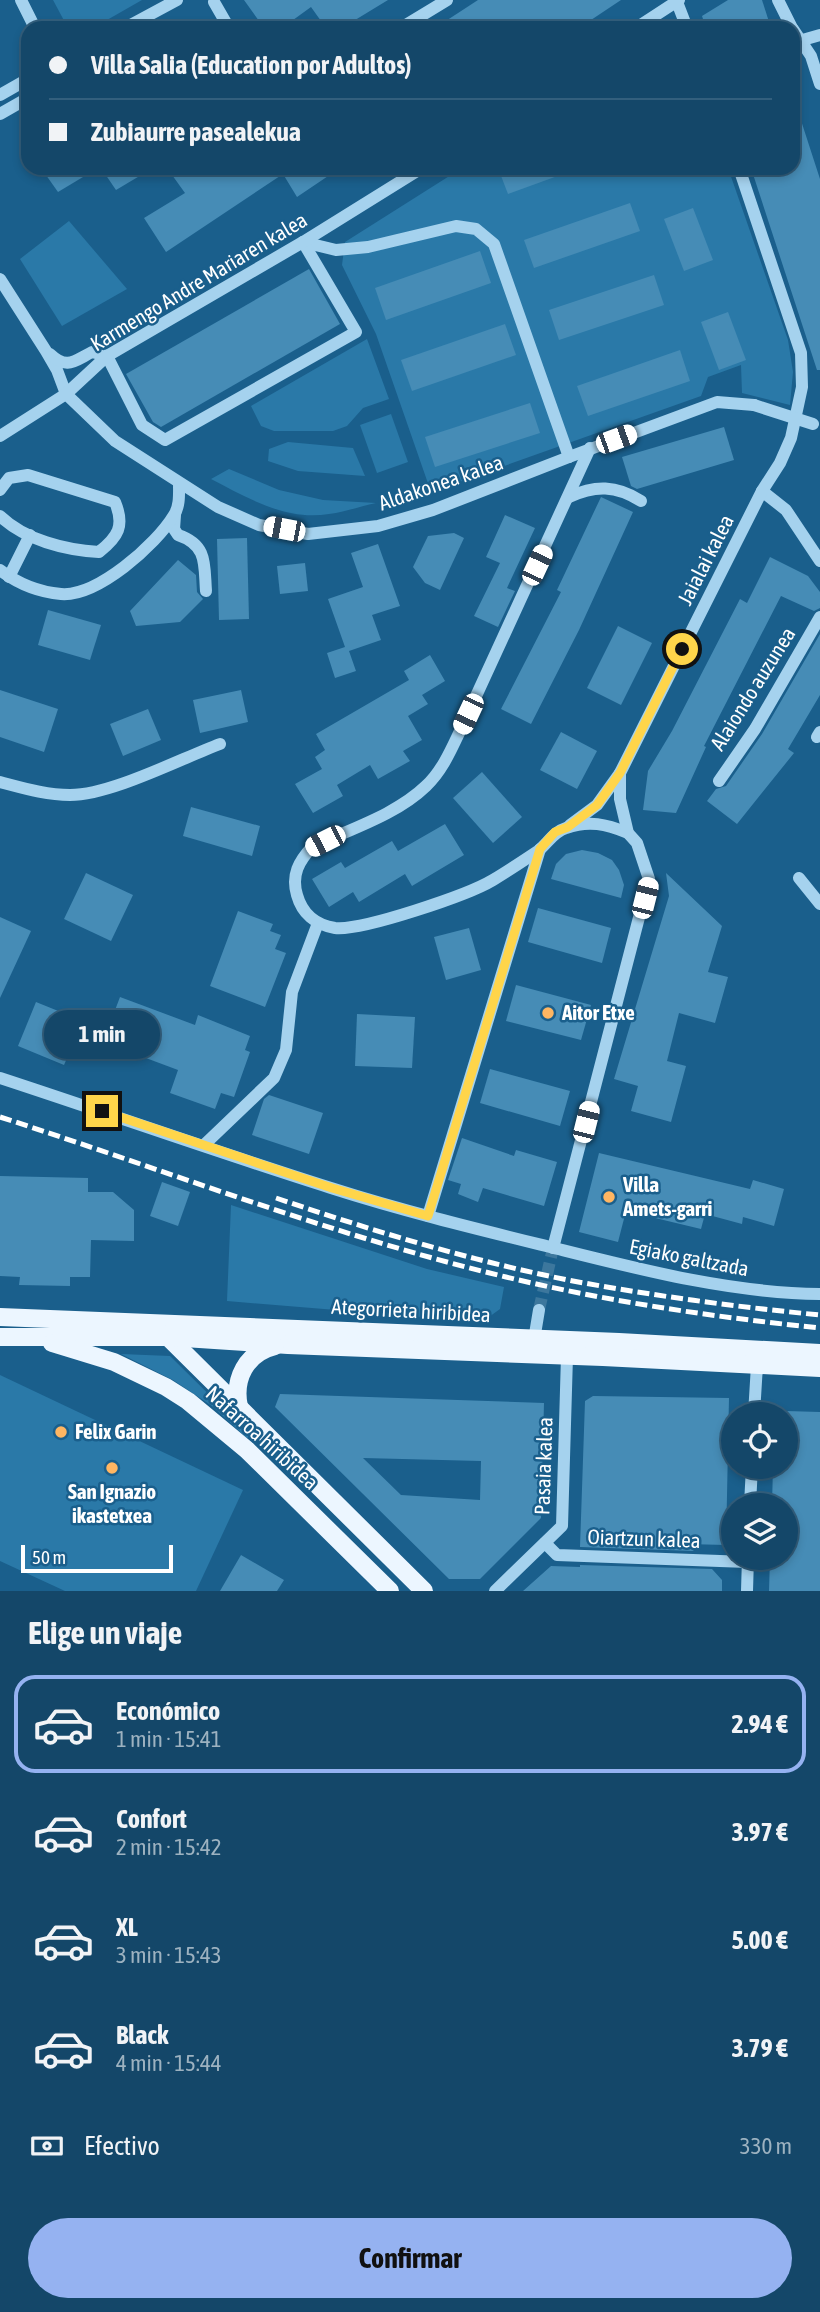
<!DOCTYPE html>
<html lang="es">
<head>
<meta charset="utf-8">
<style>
	body { margin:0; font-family:"Asap Condensed",sans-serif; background:#215171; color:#f1f3f6; height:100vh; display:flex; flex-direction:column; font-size:26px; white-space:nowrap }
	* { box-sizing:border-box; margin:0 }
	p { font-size:23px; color:#9db2c0 }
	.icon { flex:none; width:38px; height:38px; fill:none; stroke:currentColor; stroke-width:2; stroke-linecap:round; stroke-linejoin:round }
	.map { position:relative; height:1591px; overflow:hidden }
	.sheet { display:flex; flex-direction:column; background:#144769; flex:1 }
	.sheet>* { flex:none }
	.banner { position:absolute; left:21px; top:21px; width:779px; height:154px; border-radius:21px; box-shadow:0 4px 10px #0003,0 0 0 2px #335f7d; display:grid; align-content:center; height:154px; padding:0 28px; background:#144769 }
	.tools { position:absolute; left:721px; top:1402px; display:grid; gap:14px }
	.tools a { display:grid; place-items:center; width:77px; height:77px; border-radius:50%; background:#144769; box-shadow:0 4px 10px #0003,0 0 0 2px #335f7d; font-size:35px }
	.scale { position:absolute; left:21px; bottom:18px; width:152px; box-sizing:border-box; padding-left:7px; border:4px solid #fff; border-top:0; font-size:19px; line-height:24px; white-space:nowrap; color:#fff; -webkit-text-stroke:5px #1a5f8c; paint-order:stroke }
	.end { position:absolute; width:32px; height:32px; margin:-16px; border:9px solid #ffd54a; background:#111; box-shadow:0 0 0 4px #111 }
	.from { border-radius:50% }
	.bubble { position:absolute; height:49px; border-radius:24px; background:#144769; box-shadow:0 4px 10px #0003,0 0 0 2px #335f7d; font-size:23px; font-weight:700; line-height:49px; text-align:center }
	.car { position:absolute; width:21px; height:42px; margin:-21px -10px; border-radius:9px; box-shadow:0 0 5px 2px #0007; background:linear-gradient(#fff 24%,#345 0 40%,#fff 0 76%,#345 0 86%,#fff 0) }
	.banner b { display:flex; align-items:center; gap:24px; height:66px; font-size:26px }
	.banner b+b { border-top:2px solid #335f7d }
	.banner i { width:18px; height:18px; background:#f1f3f6 }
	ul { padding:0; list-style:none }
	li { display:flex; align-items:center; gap:21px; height:98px; margin:0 14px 10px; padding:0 14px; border:4px solid transparent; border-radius:21px }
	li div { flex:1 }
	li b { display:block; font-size:26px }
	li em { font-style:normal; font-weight:700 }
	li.active { border-color:#95b2f1 }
	li>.icon { width:63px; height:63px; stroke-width:1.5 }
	h2 { padding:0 28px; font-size:32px; line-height:84px }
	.pay { display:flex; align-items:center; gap:18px; height:77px; padding:0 28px; font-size:26px }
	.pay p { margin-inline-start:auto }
	.action { display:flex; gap:14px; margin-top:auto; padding:14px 28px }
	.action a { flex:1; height:80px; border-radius:42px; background:#95b2f1; color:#111; font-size:28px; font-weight:700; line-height:80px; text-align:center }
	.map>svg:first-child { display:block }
	.green { fill:#2a79a8 }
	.building { fill:#468cb6; fill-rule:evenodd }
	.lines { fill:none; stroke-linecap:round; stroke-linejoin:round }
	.minor-tunnel { stroke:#3c779d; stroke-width:12; stroke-dasharray:12 6; stroke-linecap:butt }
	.minor { stroke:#a5d2ee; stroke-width:12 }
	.major { stroke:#ecf6ff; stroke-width:18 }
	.rail { stroke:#fff; stroke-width:5; stroke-dasharray:12 5; stroke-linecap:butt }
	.minor-bridge { stroke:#a5d2ee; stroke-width:12 }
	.route { stroke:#ffd54a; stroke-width:9 }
	.poi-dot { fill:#ffb662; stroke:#1a5f8c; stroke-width:2.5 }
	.labels { text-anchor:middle; stroke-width:5; stroke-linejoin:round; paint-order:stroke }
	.street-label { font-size:21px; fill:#fff; stroke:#1a5f8c }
	.poi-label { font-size:21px; font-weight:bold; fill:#fff; stroke:#1a5f8c; text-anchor:start }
</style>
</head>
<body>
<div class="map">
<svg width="820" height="1591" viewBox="0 0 820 1591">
	<rect width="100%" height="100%" fill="#1a5f8c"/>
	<!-- green -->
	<g class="green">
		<polygon points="53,0 142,0 93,28 68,28"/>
		<polygon points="462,168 728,168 788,340 793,372 790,405 742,393 741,365 708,377 701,396 431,492 376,334 342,265 345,242"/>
		<polygon points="69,221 127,289 62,326 20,259"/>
		<polygon points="367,339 389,399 363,408 347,426 333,431 274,431 261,426 251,406"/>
		<polygon points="391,414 408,462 377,473 360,425"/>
		<polygon points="288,442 353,448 365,476 298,471 268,461 269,449"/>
		<path d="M229,469L279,490L323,500L376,503C361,506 345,512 329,514C285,521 248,498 211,479Z"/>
		<polygon points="231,1205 427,1269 504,1287 500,1309 482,1322 227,1301"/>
		<polygon points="121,1354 170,1356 251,1436 247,1438 212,1406 173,1380"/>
		<polygon points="0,1375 243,1490 196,1591 65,1591 0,1561"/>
	</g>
	<!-- building -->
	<g class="building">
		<polygon points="244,0 388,0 342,28 326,28 311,7 282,28 264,28"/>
		<polygon points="478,0 621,0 579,28 435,28"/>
		<polygon points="728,0 762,0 771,28 706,28 702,16"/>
		<polygon points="793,105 796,105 820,179 820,370 817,370 751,168 793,168"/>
		<polygon points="41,168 98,168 58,192"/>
		<polygon points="101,168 153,168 116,190"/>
		<polygon points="167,168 340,168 297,197 283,174 166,252 144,218 185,193"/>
		<polygon points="498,168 573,168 574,170 508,194"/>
		<polygon points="630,203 640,231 534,268 524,240"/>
		<polygon points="693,208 713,260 684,271 664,219"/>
		<polygon points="480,251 491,283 386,320 375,288"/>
		<polygon points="309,269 340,324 161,427 153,422 126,374"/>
		<polygon points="654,275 664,305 559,340 549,310"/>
		<polygon points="728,312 746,360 719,370 701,322"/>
		<polygon points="505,324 516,355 412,391 401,360"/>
		<polygon points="680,350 690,381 588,416 577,386"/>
		<polygon points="530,403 540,433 435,467 425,437"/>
		<polygon points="724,427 734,460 637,489 631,486 622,457"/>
		<polygon points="601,497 633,512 579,630 531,724 501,709 561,592 557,590"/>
		<polygon points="505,515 535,528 507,588 515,591 498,627 474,616 500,563 486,557"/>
		<polygon points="454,533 464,538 440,590 425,583 413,567 428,536"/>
		<polygon points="247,538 249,619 219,620 217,539"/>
		<polygon points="378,544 400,606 372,615 381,640 349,651 356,671 335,678 327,653 345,647 328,599 363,587 351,553"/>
		<polygon points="770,557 808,576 820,592 820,608 814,611 781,596 704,746 706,747 676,813 643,810 648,771 672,731 740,599 747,603"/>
		<polygon points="178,560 196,575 197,592 203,599 180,622 136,626 130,611"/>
		<polygon points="305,563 308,591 280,594 277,566"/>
		<polygon points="48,610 101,625 90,660 38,645"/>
		<polygon points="618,626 652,643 621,705 587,688"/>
		<polygon points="820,634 820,695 788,749 794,753 737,824 707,801 716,789 726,786 762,734"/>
		<polygon points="430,655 445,681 422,695 428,704 408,716 422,740 403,751 410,761 378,779 370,765 337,785 343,796 313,813 295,784 322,769 315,757 325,750 316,734 409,680 404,671"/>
		<polygon points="0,690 58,709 44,752 0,737"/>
		<polygon points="241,690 248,722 200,733 193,700"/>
		<polygon points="148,709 161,740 123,756 110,724"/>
		<polygon points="561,732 597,751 577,789 540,770"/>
		<polygon points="482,772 522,817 493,843 453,798"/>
		<polygon points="191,807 260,826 252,856 183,836"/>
		<polygon points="445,824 464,855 412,886 405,874 359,902 353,892 329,907 312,879 341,862 345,868 392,841 398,851"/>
		<polygon points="582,850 598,853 612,860 619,870 624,885 621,898 551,879 556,864 566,854"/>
		<polygon points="86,873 133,895 111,941 64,919"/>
		<polygon points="666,873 722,926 708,972 728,977 715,1023 679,1013 667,1061 686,1066 671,1122 631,1111 638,1086 614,1079 669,896"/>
		<polygon points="538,908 611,928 602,963 528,942"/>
		<polygon points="238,911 273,924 270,931 281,935 275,949 286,953 265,1007 210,986"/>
		<polygon points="0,917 31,931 0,998"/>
		<polygon points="469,928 481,970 446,980 434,937"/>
		<polygon points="516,985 591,1005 581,1040 506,1021"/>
		<polygon points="120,997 195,1025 198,1015 250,1036 245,1050 250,1052 234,1097 221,1093 215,1109 170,1093 178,1070 103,1042"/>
		<polygon points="36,1002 83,1021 64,1065 18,1046"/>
		<polygon points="357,1014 415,1017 412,1068 355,1066"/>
		<polygon points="490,1069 570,1091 560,1126 480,1103"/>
		<polygon points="269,1095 323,1113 309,1154 252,1135 264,1099"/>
		<polygon points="462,1138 514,1156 516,1150 557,1162 544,1206 483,1188 478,1202 458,1194 461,1184 448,1180"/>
		<polygon points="599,1153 750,1189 753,1180 784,1189 774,1226 743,1217 742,1224 705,1214 701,1229 626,1211 618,1242 579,1232"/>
		<polygon points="0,1176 88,1178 88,1192 113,1192 134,1210 134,1241 91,1240 90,1277 70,1277 70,1286 19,1285 20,1277 0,1276"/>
		<polygon points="162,1182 190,1192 178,1226 150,1216"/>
		<path d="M280,1394L544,1403L541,1518L480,1579H449L275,1407ZM363,1458L481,1461L480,1500L401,1495Z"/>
		<polygon points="593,1396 729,1398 726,1545 687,1544 694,1551 580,1547 585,1401"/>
		<polygon points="786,1411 820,1412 820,1591 769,1591 770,1558 786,1558 786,1505 772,1505 773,1466 786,1466"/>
		<polygon points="241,1555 284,1580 277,1591 220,1591"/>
		<polygon points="580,1565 712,1569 722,1580 722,1591 523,1591 551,1566 580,1567"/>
	</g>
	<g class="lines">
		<!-- minor-tunnel -->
		<polyline class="minor-tunnel" points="539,1310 553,1248"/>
		<!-- minor -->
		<g class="minor">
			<polyline points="21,0 35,28"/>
			<polyline points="778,0 792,28"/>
			<polyline points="214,2 229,28"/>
			<polyline points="677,2 687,28"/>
			<polyline points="125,28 177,0"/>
			<polyline points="401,28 447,0"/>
			<polyline points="636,28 679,0"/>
			<polyline points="793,29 811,56 820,84"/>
			<polyline points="799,41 820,35"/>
			<polyline points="0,95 28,79"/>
			<polyline points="0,114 28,98"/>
			<polyline points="303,242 336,250 368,247 456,226 476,229 494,244 569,457"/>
			<polyline points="0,279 46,351 57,370 66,394 115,441 218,507 259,525 308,534 378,526 433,510 569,457 717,402 754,405"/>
			<path d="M50,354C67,370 74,361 92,352L107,356L142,425L165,440L356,332L303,242"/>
			<polyline points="0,436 66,394 107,356 303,242 422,168"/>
			<path d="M590,448L460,731C451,750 442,771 426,786C396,815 350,829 312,847C299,861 291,875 297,895C302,913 315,925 335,928C362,931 468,895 493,880C508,871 523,861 538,851C548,843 553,832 566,828C589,820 606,824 628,833"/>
			<path d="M0,490L9,478L28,475L115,502C125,526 118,537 99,552C65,550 25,540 0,516"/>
			<polyline points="762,491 786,510 820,561"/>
			<path d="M569,497C595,485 616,485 641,501"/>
			<path d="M175,515L174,529L178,535C208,545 204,565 206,591"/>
			<path d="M0,570C17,583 39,592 61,594C97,597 156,545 174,515C180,506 179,494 179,483"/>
			<polyline points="9,577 30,535"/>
			<polyline points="817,737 820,732"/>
			<polyline points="719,781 755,729 820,617"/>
			<path d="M0,782C23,788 46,795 70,795C111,795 180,759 220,744"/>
			<polyline points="570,825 597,805 620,773"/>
			<polyline points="799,878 820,904"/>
			<path d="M0,1078C110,1114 220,1153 331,1188C403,1211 477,1229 550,1247C638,1269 729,1293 820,1294"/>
			<polyline points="204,1145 274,1078 286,1050 292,992 318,923"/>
			<polyline points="428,1216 540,849"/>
			<polyline points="553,1248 649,879 637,843 628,833 620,799 620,773 762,491 780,463 791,438 802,387 801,353 739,168"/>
			<polyline points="536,1344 534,1340 539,1310"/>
			<polyline points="754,1414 757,1365"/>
			<polyline points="750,1505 752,1466"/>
			<polyline points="545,1543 557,1555 747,1562"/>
			<polyline points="495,1591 562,1526 567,1356 565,1351"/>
			<polyline points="747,1591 748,1558"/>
		</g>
		<!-- major -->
		<g class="major">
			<polyline points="0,1317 619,1342 820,1353"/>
			<polyline points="165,1334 424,1591"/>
			<polyline points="0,1337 169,1337 288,1345 603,1357 820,1368"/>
			<polyline points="52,1343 114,1362 166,1387 188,1401 247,1450 390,1591"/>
			<path d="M239,1407C233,1379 246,1353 275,1346"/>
		</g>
		<!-- rail -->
		<g class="rail">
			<path d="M0,1117C168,1171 334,1236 506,1277C610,1302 714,1317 820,1328"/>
			<path d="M276,1198C373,1231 472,1261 573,1281C655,1296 737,1307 820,1315"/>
		</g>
		<!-- minor-bridge -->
		<polyline class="minor-bridge" points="754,405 813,424"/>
	</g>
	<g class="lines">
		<!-- route -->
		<polyline class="route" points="102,1111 332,1188 428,1216 540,849 555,832 568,827 597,805 620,773 682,649"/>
	</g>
	<!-- markers -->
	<g class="poi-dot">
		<circle cx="548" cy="1013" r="7"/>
		<circle cx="609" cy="1197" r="7"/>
		<circle cx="61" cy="1432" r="7"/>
		<circle cx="112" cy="1468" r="7"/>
	</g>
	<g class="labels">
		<!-- street labels -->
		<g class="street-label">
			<text transform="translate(199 282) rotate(-31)" y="7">Karmengo Andre Mariaren kalea</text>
			<text transform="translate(441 483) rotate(-19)" y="7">Aldakonea kalea</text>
			<text transform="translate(706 560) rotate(-63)" y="7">Jaialai kalea</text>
			<text transform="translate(753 689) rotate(-58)" y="7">Alaiondo auzunea</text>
			<text transform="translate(689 1258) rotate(11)" y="7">Egiako galtzada</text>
			<text transform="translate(411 1311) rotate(3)" y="7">Ategorrieta hiribidea</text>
			<text transform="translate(262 1438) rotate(42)" y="7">Nafarroa hiribidea</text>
			<text transform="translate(544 1466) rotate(-88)" y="7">Pasaia kalea</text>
			<text transform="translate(644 1539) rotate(2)" y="7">Oiartzun kalea</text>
		</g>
		<!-- poi labels -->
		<g class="poi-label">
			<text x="562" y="1020">Aitor Etxe</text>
			<text x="623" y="1192">Villa<tspan x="623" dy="24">Amets-garri</tspan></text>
			<text x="75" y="1439">Felix Garin</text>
			<text x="112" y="1499" text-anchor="middle">San Ignazio<tspan x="112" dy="24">ikastetxea</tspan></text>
		</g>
	</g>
</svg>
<div class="tools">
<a><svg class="icon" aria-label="locate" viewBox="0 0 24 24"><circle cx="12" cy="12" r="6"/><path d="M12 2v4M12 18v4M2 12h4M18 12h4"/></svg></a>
<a><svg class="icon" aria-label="layers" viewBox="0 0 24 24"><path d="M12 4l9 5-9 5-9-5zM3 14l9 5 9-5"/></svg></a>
</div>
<div class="scale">50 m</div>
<i class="end from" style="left:682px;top:649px"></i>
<i class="end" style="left:102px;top:1111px"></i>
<div class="bubble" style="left:44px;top:1010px;width:116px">1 min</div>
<i class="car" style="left:616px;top:439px;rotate:70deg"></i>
<i class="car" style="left:284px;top:529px;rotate:281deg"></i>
<i class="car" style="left:537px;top:565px;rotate:25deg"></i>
<i class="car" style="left:468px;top:714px;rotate:205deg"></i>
<i class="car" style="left:325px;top:841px;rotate:243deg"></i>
<i class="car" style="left:645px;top:898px;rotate:14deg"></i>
<i class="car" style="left:586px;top:1122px;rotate:14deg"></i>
<div class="banner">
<b><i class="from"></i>Villa Salia (Education por Adultos)</b>
<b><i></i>Zubiaurre pasealekua</b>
</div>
</div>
<section class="sheet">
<h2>Elige un viaje</h2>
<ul>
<li class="active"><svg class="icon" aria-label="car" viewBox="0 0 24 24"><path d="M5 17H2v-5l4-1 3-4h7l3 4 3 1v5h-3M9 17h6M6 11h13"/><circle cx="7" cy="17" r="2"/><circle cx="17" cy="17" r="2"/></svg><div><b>Económico</b><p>1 min · 15:41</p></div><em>2.94 €</em></li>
<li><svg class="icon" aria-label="car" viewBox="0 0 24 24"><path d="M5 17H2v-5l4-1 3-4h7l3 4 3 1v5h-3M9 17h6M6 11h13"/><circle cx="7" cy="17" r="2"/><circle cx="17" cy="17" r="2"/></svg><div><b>Confort</b><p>2 min · 15:42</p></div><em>3.97 €</em></li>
<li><svg class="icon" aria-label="car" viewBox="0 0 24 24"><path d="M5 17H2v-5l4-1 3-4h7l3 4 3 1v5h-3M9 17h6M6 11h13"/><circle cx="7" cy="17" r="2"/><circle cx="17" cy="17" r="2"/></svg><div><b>XL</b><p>3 min · 15:43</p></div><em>5.00 €</em></li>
<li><svg class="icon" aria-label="car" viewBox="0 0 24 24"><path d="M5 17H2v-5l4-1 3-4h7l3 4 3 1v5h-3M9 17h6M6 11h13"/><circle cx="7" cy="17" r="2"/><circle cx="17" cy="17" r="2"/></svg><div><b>Black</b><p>4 min · 15:44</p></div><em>3.79 €</em></li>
</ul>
<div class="pay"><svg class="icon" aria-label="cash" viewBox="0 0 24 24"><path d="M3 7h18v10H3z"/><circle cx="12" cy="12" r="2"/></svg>Efectivo<p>330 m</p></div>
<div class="action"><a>Confirmar</a></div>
</section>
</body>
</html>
